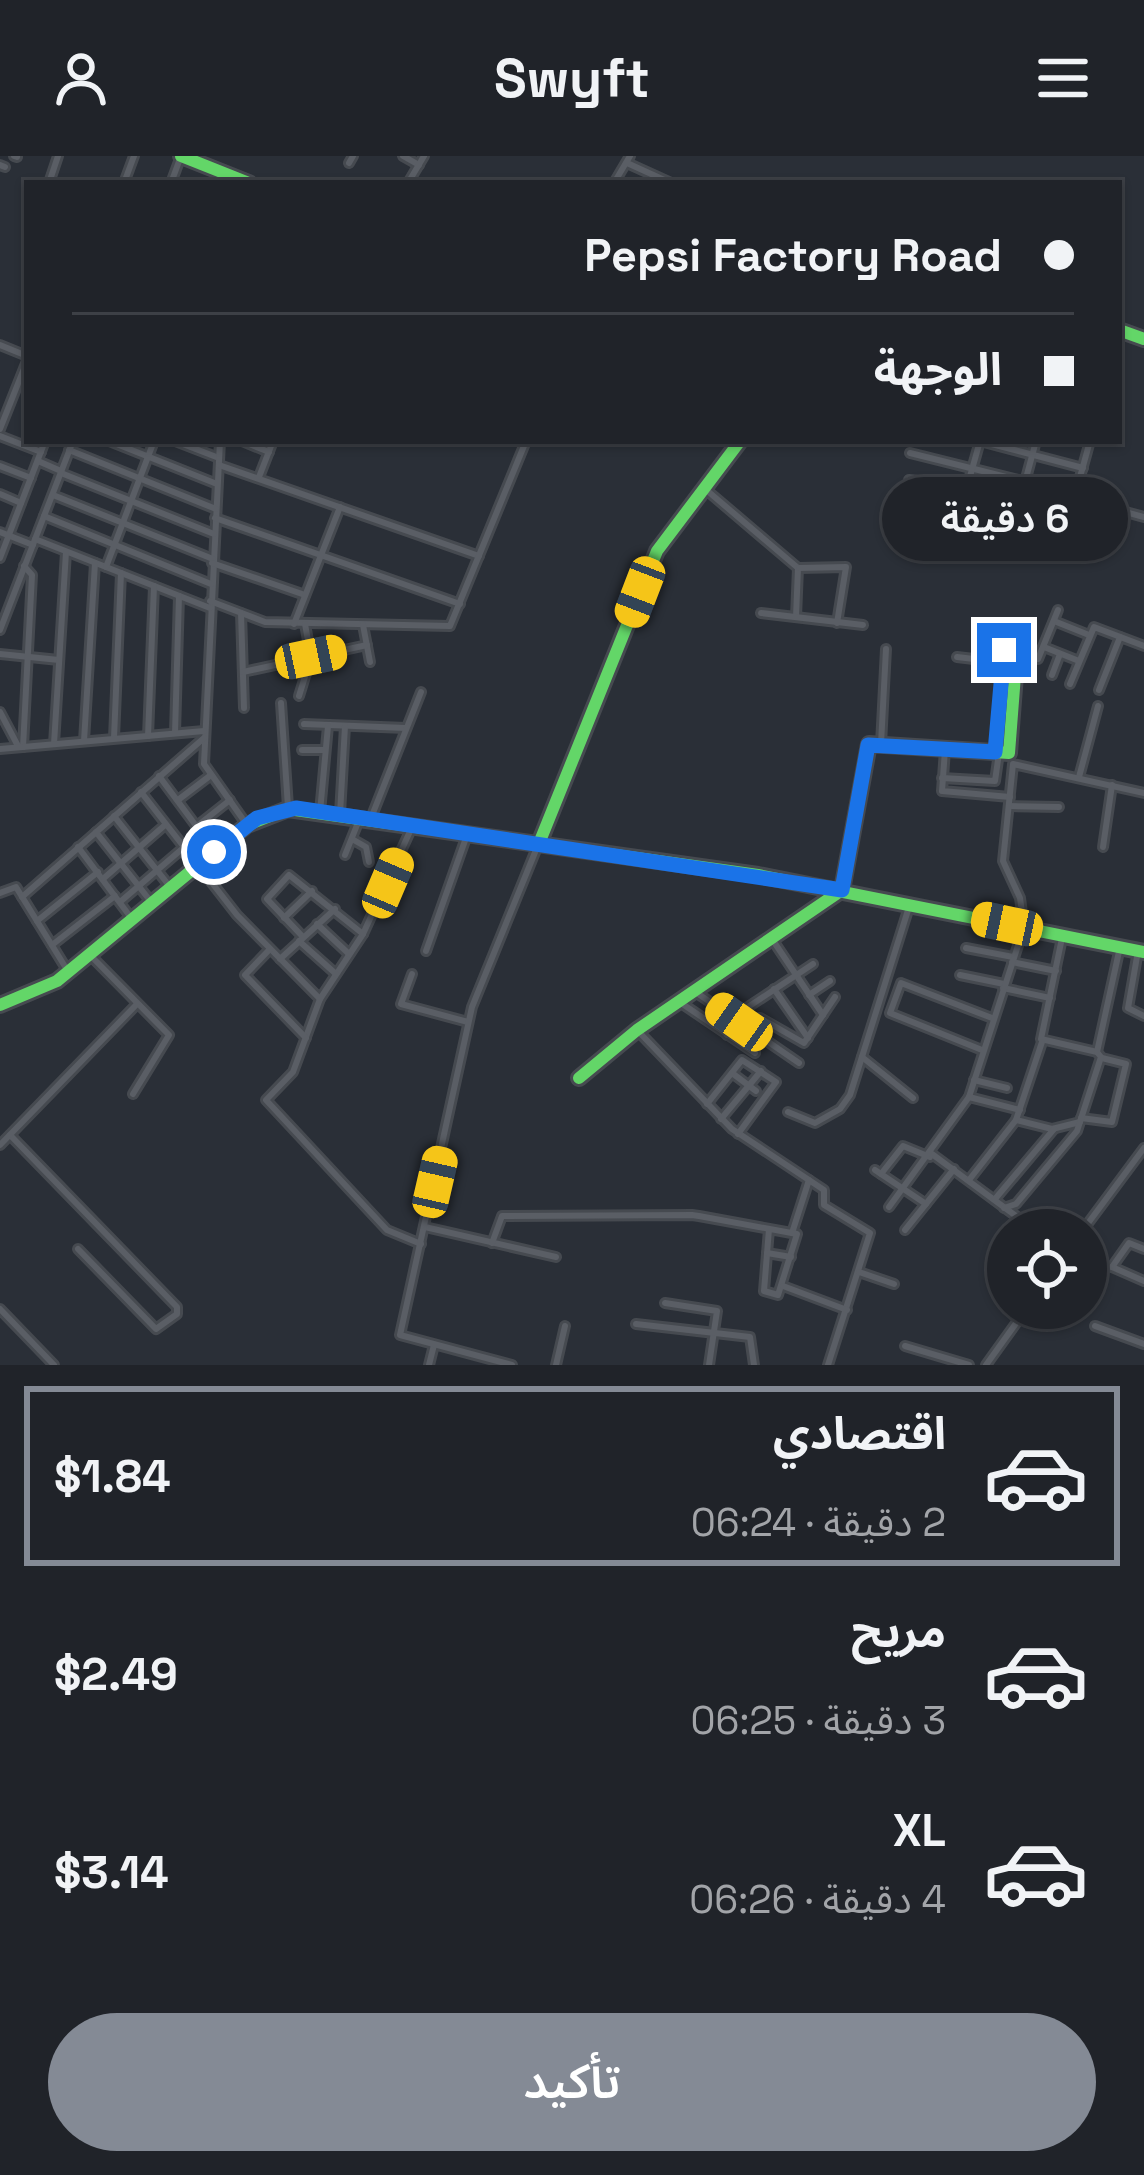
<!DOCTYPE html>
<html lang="ar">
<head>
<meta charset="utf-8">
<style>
	body { margin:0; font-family:"Space Grotesk","Noto Sans Arabic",sans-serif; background:#2d2f35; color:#f1f3f6; direction:rtl; height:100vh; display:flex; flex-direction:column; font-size:45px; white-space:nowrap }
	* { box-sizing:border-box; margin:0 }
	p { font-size:39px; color:#a2a4a8 }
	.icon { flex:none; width:66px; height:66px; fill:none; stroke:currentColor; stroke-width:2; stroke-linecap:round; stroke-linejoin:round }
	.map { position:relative; height:1209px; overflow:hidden; direction:ltr }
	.panel { display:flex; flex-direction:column; background:#202329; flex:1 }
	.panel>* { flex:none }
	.banner { position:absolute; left:24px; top:24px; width:1098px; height:264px; border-radius:0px; box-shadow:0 3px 9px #0004,0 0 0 3px #3d4046; direction:rtl; display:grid; align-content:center; height:264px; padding:0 48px; background:#202329 }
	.controls { position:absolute; left:987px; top:1053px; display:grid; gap:24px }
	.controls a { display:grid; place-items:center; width:120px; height:120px; border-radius:50%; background:#202329; box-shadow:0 3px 9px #0004,0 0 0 3px #3d4046; font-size:60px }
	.end { position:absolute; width:54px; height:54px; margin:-27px; border:15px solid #1a73e8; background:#fff; box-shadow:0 0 0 6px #fff }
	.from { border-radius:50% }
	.bubble { position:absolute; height:84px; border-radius:42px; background:#202329; box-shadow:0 3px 9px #0004,0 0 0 3px #3d4046; font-size:39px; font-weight:600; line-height:84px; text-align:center; direction:rtl }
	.car { position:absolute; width:36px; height:72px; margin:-36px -18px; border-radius:15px; box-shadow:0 0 9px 3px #0007; background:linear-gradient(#f5c518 24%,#345 0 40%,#f5c518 0 76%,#345 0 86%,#f5c518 0) }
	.banner b { display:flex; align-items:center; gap:42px; height:114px; font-size:45px }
	.banner b+b { border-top:3px solid #3d4046 }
	.banner i { width:30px; height:30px; background:#f1f3f6 }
	ul { padding:21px 0 0; list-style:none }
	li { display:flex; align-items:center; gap:36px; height:180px; margin:0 24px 18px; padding:0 24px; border:6px solid transparent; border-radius:0px }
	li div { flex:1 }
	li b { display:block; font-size:45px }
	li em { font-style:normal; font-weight:600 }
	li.on { border-color:#848a95 }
	li>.icon { width:108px; height:108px; stroke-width:1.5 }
	.cta { display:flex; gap:24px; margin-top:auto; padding:24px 48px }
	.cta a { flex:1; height:138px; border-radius:72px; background:#848a95; color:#fff; font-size:48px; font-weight:600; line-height:138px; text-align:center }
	header { display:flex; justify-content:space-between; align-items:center; height:156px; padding:0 48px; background:#202329; font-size:54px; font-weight:600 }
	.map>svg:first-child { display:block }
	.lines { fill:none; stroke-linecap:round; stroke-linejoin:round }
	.street-casing { stroke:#464a50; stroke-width:12 }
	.fast-casing { stroke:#464a50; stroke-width:18 }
	.street { stroke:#5a5e65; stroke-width:6 }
	.fast { stroke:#63d668; stroke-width:12 }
	.route { stroke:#1a73e8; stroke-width:15 }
</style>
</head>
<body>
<header><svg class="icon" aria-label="menu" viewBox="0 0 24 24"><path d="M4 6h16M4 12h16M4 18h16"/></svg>Swyft<svg class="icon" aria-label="person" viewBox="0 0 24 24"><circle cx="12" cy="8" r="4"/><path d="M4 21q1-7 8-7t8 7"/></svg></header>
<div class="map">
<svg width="1144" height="1209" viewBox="0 0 1144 1209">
	<rect width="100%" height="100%" fill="#2a2f37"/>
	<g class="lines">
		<!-- street casing -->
		<g class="street-casing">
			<g id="street">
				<polyline points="14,0 17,1"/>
				<polyline points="403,0 419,9"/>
				<polyline points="349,7 353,0"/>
				<polyline points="627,7 671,27"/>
				<polyline points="0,9 5,11"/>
				<polyline points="49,27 58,0"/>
				<polyline points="124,27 134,0"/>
				<polyline points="171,27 181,0"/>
				<polyline points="408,27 424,0"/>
				<polyline points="614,27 630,0"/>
				<polyline points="0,189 27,200"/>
				<polyline points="0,273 27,205"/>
				<polyline points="0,280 41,296"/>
				<polyline points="109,285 217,328"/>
				<polyline points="175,285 219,302"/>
				<polyline points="220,285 204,608 247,669"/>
				<polyline points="242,285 269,296"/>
				<polyline points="980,285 1083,312"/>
				<polyline points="69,294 216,353"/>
				<polyline points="910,297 1075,338"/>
				<polyline points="38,305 61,315"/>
				<polyline points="219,309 479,400"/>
				<polyline points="0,310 31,322"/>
				<polyline points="61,317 214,378"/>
				<polyline points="259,321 273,285"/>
				<polyline points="909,324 1074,342 1144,361"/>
				<polyline points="969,324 980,285"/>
				<polyline points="1025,326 1036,285"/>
				<polyline points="704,332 798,412 796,461"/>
				<polyline points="0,338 21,347"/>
				<polyline points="53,339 213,403"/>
				<polyline points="1075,339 1090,285"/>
				<polyline points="44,360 211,428"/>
				<polyline points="215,362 460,448"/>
				<polyline points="1010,368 1022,358 1062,344"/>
				<polyline points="0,376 33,389"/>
				<polyline points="35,383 210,452"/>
				<polyline points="0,402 45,285"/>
				<polyline points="212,407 305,439"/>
				<polyline points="106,411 154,285"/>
				<polyline points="799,412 846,411 837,467"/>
				<polyline points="210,445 265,466 450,470 526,285"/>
				<polyline points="241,457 244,552"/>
				<polyline points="761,457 863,469"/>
				<polyline points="1054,465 1089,479"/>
				<polyline points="294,468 340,351"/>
				<polyline points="363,469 370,506"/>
				<polyline points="0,474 73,285"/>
				<polyline points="1044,491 1079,505"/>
				<polyline points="0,498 59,504"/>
				<polyline points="957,501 1016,508"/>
				<polyline points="1038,503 1058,454"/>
				<polyline points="243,516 367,489"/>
				<polyline points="1052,519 1060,498"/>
				<polyline points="1070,528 1094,471 1144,490"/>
				<polyline points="1099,534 1120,481"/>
				<polyline points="299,540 311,501 305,468"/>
				<polyline points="281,547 288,651"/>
				<polyline points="0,556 18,590"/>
				<polyline points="304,568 406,572"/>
				<polyline points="175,577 179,440"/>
				<polyline points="148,580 154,430"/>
				<polyline points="114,582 121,417"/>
				<polyline points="84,585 95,407"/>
				<polyline points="54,588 66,396"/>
				<polyline points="881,588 886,493"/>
				<polyline points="23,591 32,419 24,410"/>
				<polyline points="0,593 204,575"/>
				<polyline points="302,594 325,594"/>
				<polyline points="945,594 942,635 1010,641"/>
				<polyline points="995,596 1004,494"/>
				<polyline points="159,620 214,694"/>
				<polyline points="1079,621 1098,550"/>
				<polyline points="942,622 995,625 999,597"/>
				<polyline points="141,636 237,759 320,843"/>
				<polyline points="178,644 211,619"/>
				<polyline points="1009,650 1059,651"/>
				<polyline points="320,656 328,570"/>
				<polyline points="340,658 345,570"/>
				<polyline points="114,660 171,732"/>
				<polyline points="371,662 421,536"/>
				<polyline points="197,670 230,644"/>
				<polyline points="412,671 363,778 320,843 293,916 266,944 387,1074 421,1088"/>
				<polyline points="96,676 152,747"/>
				<polyline points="352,683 366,691 369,706"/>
				<polyline points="78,691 132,763"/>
				<polyline points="1103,691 1112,629"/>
				<polyline points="345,699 359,664"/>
				<polyline points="104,722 165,669"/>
				<polyline points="0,737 16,731 69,817"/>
				<polyline points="22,741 204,582"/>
				<polyline points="120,746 182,693"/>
				<polyline points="284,762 312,735"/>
				<polyline points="37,765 98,716"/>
				<polyline points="317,768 349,798"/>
				<polyline points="303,781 267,743 289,719 363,778"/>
				<polyline points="1062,782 1041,883 1097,896"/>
				<polyline points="772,783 823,859"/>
				<polyline points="299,785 336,818"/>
				<polyline points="52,789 115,740"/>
				<polyline points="966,792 1013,801"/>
				<polyline points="270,793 245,819 306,882"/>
				<polyline points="426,795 467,679"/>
				<polyline points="1138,795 1128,852 1144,860"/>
				<polyline points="90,799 169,879 133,938"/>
				<polyline points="280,803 335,753"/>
				<polyline points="1012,806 1056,815"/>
				<polyline points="412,818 401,848 468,866"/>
				<polyline points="960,819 1004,828"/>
				<polyline points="1003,832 1050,842"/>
				<polyline points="774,833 808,882"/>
				<polyline points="694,835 799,907"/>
				<polyline points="809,839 830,825"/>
				<polyline points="681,847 755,897"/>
				<polyline points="740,864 760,862 804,887 835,841"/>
				<polyline points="637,874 732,973 824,1034 824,1049 870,1077 828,1209"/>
				<polyline points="727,879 748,851 813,808"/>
				<polyline points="982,894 890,857 901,827 992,862"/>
				<polyline points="862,901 913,942"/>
				<polyline points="732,917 756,935"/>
				<polyline points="974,924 1007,932"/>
				<polyline points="707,948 742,904 776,926 738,978"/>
				<polyline points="1020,954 969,941 1024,771 1020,742 1003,705 1013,608 1144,637"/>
				<polyline points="788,956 815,967 840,953 850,939 909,751"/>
				<polyline points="1081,962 1112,966 1126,908 1102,902"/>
				<polyline points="721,963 761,915"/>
				<polyline points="1016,964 1052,973 1080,966"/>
				<polyline points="10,979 177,1151 177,1158 156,1173 78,1093"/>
				<polyline points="0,989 137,848"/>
				<polyline points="932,998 1035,1074"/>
				<polyline points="875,1014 926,1048"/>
				<polyline points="881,1018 903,990 930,1001"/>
				<polyline points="969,1024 1016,964 1042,886"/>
				<polyline points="995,1043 1054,973"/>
				<polyline points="889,1051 969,941"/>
				<polyline points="1004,1052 1016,1048 1077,975 1101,901 1097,896 1120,791"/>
				<polyline points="425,1071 556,1101"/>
				<polyline points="905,1074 954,1013"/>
				<polyline points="1083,1074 1144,992"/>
				<polyline points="792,1077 809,1024"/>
				<polyline points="492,1087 502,1060 692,1059 699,1060 797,1078 778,1139 764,1135 769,1073"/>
				<polyline points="767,1097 791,1101"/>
				<polyline points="1112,1111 1129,1087 1144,1093"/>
				<polyline points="1112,1111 1144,1125"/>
				<polyline points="859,1116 894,1128"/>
				<polyline points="783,1130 847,1154"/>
				<polyline points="665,1147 717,1155 709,1209"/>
				<polyline points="0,1153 54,1209"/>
				<polyline points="636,1168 750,1181 754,1209"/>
				<polyline points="1095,1170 1144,1188"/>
				<polyline points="905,1190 969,1209"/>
				<polyline points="429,1209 434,1189"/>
				<polyline points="512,1209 400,1179 472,851 538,689"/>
				<polyline points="556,1209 565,1170"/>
				<polyline points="986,1209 1027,1152"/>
			</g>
		</g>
		<!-- fast casing -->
		<g class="fast-casing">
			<g id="fast">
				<polyline points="181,0 249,27"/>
				<polyline points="1119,174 1144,183"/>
				<polyline points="540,685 657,395 740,285"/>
				<polyline points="0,849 57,825 247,669 288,653 758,719 1144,796"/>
				<polyline points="579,922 637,874 842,734 869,588 1009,597 1017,493"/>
			</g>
		</g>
		<!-- street -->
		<use href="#street" class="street"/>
		<!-- fast -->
		<use href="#fast" class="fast"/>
	</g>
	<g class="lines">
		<!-- route -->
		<polyline class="route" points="214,696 257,662 296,652 842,734 868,589 995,596 1004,494"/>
	</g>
</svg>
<div class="controls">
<a><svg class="icon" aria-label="locate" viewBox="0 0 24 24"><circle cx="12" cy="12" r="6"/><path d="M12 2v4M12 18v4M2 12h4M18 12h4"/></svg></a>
</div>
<i class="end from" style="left:214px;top:696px"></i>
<i class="end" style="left:1004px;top:494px"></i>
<div class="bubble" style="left:882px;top:321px;width:246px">6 دقيقة</div>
<i class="car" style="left:640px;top:436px;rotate:201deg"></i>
<i class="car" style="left:311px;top:501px;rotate:78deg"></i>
<i class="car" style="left:388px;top:727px;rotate:23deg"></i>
<i class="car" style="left:1007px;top:768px;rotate:282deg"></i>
<i class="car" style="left:739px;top:866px;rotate:305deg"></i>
<i class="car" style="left:435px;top:1026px;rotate:13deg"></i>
<div class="banner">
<b><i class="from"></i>Pepsi Factory Road</b>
<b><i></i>الوجهة</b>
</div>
</div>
<section class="panel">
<ul>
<li class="on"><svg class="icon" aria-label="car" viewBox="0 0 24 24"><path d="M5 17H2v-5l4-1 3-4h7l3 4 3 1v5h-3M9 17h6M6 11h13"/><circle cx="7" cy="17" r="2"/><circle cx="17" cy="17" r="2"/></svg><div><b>اقتصادي</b><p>2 دقيقة · 06:24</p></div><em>$1.84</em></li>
<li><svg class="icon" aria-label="car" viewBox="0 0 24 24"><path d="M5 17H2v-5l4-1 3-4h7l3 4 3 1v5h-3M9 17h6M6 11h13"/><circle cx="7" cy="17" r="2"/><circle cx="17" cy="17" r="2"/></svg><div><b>مريح</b><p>3 دقيقة · 06:25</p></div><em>$2.49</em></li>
<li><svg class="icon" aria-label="car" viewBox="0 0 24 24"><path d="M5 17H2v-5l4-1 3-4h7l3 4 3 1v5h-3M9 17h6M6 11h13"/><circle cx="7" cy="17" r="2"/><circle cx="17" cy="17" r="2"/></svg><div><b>XL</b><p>4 دقيقة · 06:26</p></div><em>$3.14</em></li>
</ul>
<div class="cta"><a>تأكيد</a></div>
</section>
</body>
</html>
